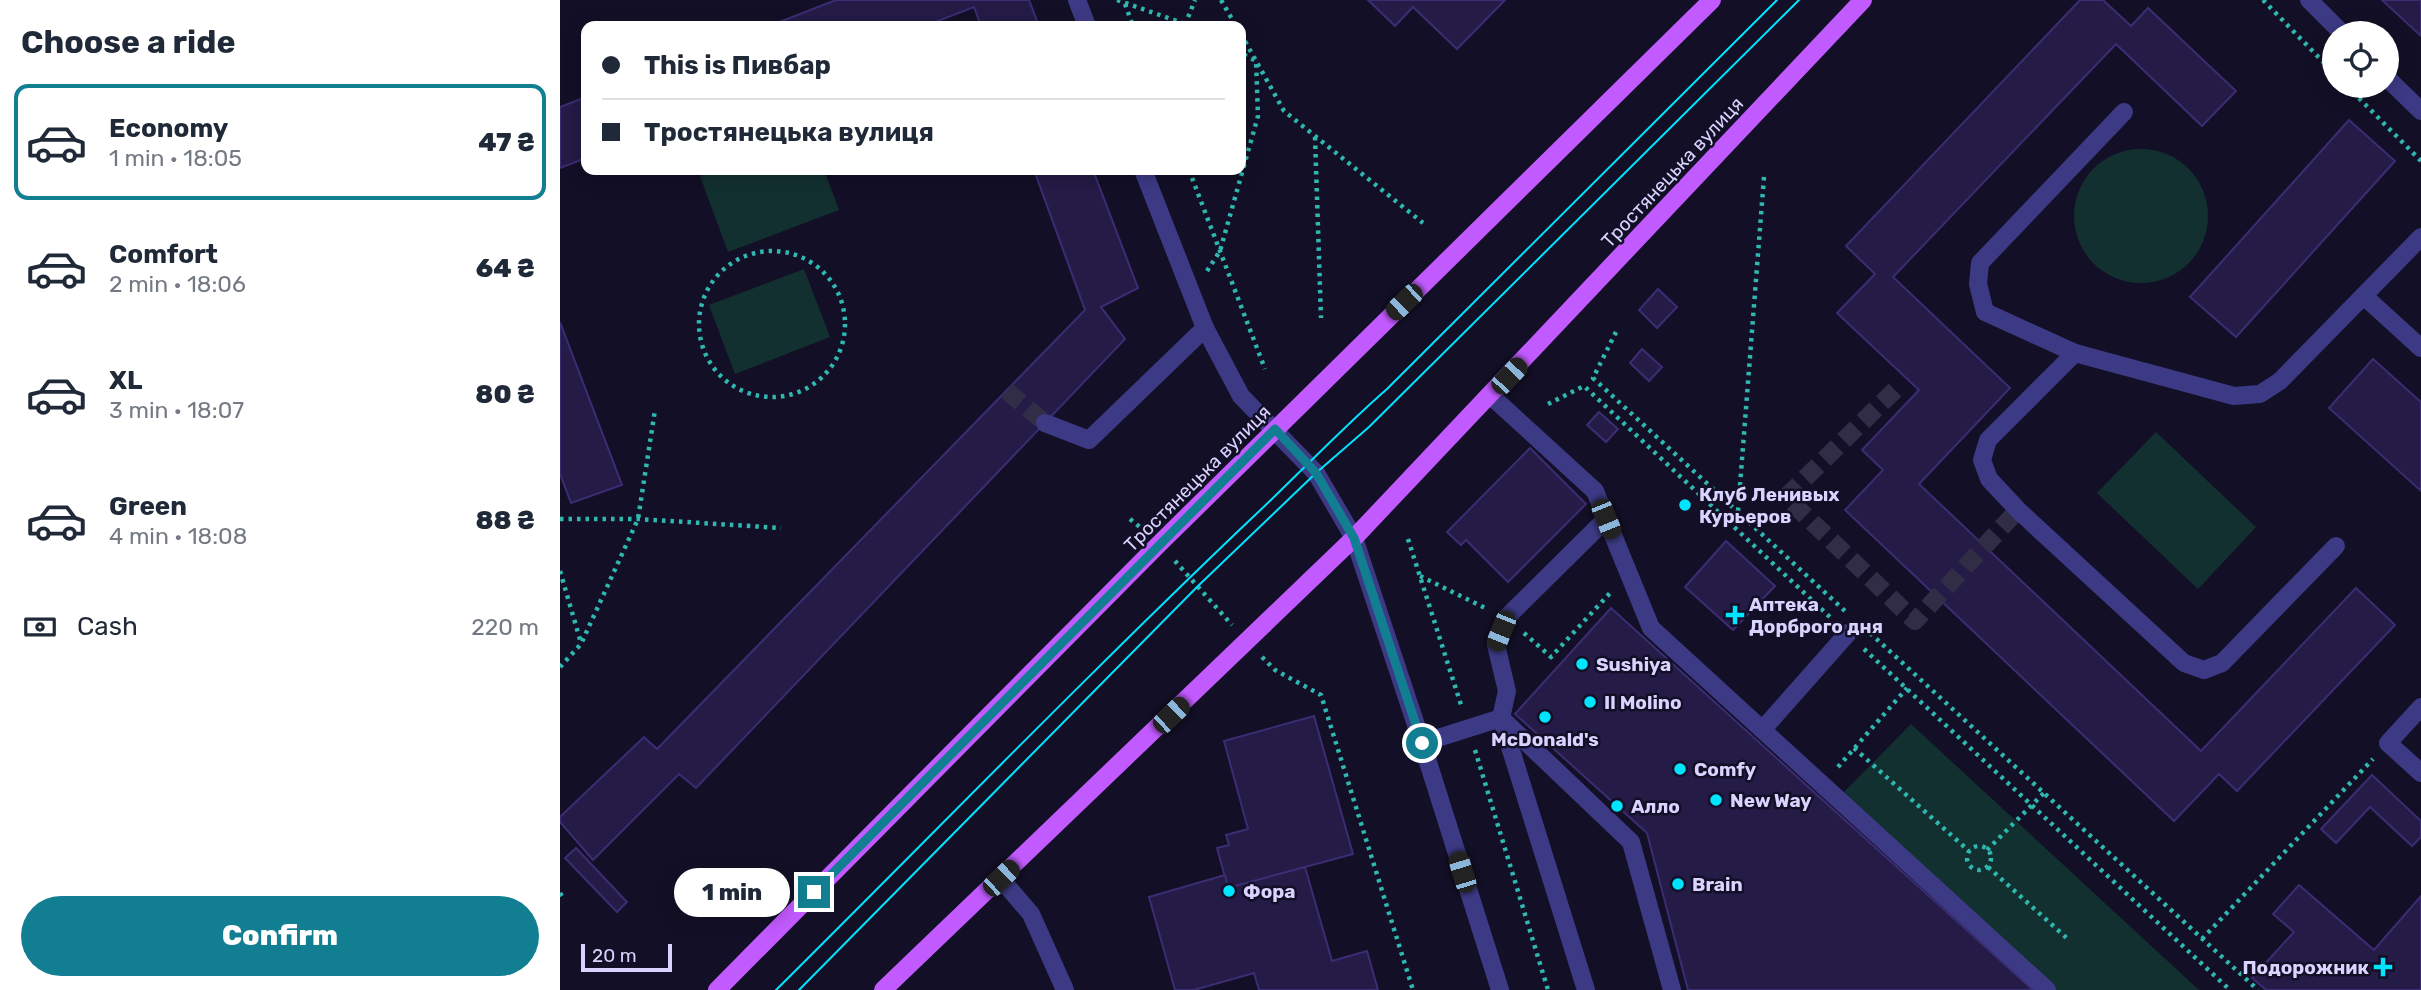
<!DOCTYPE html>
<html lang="en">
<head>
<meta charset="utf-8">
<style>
	body { margin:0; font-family:Rubik,sans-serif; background:#f6f6f7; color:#1f2937; height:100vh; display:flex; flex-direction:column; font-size:26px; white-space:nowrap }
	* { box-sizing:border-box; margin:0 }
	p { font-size:23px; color:#747a83 }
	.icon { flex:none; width:38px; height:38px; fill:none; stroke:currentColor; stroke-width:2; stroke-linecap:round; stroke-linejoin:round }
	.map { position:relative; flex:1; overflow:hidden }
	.side { display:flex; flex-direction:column; background:#fff; width:560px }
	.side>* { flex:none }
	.hud { position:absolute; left:21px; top:21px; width:665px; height:154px; border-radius:14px; box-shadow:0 4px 18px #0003; display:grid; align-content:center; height:154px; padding:0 21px; background:#fff }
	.tools { position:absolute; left:1762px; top:21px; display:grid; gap:14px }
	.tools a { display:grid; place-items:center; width:77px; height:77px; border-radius:50%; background:#fff; box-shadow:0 4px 18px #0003; font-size:35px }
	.scale { position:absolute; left:21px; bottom:18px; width:91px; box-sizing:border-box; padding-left:7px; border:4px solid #d9d4ff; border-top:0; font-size:19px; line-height:24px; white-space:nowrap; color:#d9d4ff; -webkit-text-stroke:5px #130f26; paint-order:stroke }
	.end { position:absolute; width:32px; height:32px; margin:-16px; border:9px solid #117e91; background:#fff; box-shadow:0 0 0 4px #fff }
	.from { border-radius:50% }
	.bubble { position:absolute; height:49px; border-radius:24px; background:#fff; box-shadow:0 4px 18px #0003; font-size:23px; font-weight:800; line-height:49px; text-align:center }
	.car { position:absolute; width:21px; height:42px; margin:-21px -10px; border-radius:9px; box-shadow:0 0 5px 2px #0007; background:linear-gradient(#222 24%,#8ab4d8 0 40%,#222 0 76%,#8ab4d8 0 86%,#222 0) }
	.hud b { display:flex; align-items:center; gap:24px; height:66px; font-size:26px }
	.hud b+b { border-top:2px solid #e0e1e3 }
	.hud i { width:18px; height:18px; background:#1f2937 }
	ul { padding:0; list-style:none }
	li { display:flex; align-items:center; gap:21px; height:116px; margin:0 14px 10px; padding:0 7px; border:4px solid transparent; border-radius:14px }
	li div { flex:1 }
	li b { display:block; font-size:26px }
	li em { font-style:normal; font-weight:800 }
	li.selected { border-color:#117e91 }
	li>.icon { width:63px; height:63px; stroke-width:1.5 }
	h2 { padding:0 21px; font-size:32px; line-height:84px }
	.pay { display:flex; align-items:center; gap:18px; height:77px; padding:0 21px; font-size:26px }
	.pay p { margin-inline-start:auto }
	.button { display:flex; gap:14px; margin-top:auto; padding:14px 21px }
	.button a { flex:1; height:80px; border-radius:42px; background:#117e91; color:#fff; font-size:28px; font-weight:800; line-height:80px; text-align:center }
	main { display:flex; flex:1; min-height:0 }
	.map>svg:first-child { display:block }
	.green { fill:#12302f }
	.building { fill:#241b47; stroke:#3b2d73; stroke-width:2 }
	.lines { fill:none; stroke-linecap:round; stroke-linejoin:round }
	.minor-tunnel { stroke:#312d47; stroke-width:18; stroke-dasharray:18 9; stroke-linecap:butt }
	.path { stroke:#2fb8b0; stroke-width:4.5; stroke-dasharray:3.5 5; stroke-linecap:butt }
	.minor { stroke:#3d3a85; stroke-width:18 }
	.major { stroke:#c25bff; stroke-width:18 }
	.tram { stroke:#00e5ff; stroke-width:2 }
	.route { stroke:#117e91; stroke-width:9 }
	.poi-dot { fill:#00e5ff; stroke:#130f26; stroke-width:2.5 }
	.labels { text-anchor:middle; stroke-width:5; stroke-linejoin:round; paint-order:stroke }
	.street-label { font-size:19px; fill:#d9d4ff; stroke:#130f26 }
	.poi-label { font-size:19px; font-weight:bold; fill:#d9d4ff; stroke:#130f26; text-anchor:start }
</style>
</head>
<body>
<main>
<section class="side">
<h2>Choose a ride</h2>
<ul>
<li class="selected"><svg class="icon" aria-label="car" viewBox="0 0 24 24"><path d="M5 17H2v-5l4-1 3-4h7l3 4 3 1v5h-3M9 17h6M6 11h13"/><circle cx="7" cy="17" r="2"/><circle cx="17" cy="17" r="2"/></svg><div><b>Economy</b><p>1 min · 18:05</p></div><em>47 ₴</em></li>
<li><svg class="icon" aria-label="car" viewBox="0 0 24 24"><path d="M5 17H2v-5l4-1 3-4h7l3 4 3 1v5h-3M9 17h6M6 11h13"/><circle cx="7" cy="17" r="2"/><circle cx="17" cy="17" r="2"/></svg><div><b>Comfort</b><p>2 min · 18:06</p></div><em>64 ₴</em></li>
<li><svg class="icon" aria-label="car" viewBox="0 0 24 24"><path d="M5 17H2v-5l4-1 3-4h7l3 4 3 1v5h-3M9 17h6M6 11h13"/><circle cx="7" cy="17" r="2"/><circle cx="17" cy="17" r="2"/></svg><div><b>XL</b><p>3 min · 18:07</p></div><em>80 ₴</em></li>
<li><svg class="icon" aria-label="car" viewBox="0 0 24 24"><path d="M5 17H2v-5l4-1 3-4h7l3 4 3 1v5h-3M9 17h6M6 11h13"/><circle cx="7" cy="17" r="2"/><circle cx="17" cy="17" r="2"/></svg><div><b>Green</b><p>4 min · 18:08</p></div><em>88 ₴</em></li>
</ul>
<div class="pay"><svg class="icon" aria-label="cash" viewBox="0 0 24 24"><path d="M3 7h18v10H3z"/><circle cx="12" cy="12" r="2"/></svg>Cash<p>220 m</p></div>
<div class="button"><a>Confirm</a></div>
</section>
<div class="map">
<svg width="1861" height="990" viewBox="0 0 1861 990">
	<rect width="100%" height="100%" fill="#130f26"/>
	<!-- green -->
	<g class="green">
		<circle cx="1581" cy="216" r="67"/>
		<polygon points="158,170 264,170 279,210 168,252 140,176"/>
		<polygon points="244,269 270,337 175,374 149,305"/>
		<polygon points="1596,432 1696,527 1638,589 1537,493"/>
		<polygon points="1351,724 1639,990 1492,990 1280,796"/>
	</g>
	<!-- building -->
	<g class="building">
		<polygon points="276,0 469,0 479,26 421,26 414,7 365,26 209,26"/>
		<polygon points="808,0 945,0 897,49 853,7 835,26"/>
		<polygon points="1520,0 1543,0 1571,26 1588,8 1676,91 1642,126 1556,44 1333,277 1450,388 1359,484 1641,751 1796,588 1835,625 1677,791 1659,774 1614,821 1285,510 1323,470 1302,450 1359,390 1277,313 1315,274 1286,246"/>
		<polygon points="1822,0 1861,0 1861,36"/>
		<polygon points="26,97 26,158 0,168 0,107"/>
		<polygon points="1789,120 1835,161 1676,337 1630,297"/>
		<polygon points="474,170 533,170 578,288 541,307 565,339 136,788 119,774 33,860 0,822 0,817 84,737 97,749 525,310"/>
		<polygon points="1098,289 1117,307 1097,328 1079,310"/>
		<polygon points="0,322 62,485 11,503 0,474"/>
		<polygon points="1082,349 1102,367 1089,381 1070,363"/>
		<polygon points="1813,359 1861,402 1861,491 1769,408"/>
		<polygon points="1039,412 1058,429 1046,442 1027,425"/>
		<polygon points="970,448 1026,504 948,582 906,540 901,545 887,532"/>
		<polygon points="1166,541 1215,586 1173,630 1125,587"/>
		<polygon points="1051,608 1255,793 1473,990 1128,990 1087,833 955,714"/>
		<polygon points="754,716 793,854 668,888 657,848 669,845 666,835 688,829 664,741"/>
		<polygon points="1812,775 1861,821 1861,837 1852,846 1810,807 1776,843 1761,829"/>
		<polygon points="16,848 67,902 57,912 5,858"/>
		<polygon points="745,867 772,961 807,951 818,990 699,990 694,973 634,990 615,990 589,897 665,875 668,888"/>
		<polygon points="1739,885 1814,950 1861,896 1861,990 1706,990 1692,978 1734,932 1713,914"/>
	</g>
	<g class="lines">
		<!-- minor-tunnel -->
		<g class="minor-tunnel">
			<polyline points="1335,390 1226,497 1355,621 1458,510"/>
			<polyline points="447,391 485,423"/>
		</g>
		<!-- path -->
		<g class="path">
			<polyline points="557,0 631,26"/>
			<polyline points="661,0 676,26"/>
			<polyline points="1703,0 1774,73"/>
			<polyline points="565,4 573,26"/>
			<polyline points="625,25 635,0"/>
			<polyline points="681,34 724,111 863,223"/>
			<polyline points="1787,86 1861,161"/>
			<polyline points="755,137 761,318"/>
			<polyline points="629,170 705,369"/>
			<circle cx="212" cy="324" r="73"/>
			<polyline points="647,271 660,251 698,116 696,61 681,53"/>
			<polyline points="1056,332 1033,378 1285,611"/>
			<polyline points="988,404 1024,386 1272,619"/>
			<polyline points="1178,511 1204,177"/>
			<polyline points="0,519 78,519 221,528"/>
			<polyline points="570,519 581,528"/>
			<polyline points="848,539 902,708"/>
			<polyline points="615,561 672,625"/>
			<polyline points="0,571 21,643"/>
			<polyline points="860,576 925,608"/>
			<polyline points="964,633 991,657 1051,592"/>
			<polyline points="1310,633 1698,990"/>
			<polyline points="1304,649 1670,990"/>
			<polyline points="702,657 715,670 761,695 853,990"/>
			<polyline points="0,667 21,644 78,519 95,410"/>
			<polyline points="1294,748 1409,851"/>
			<polyline points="915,750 988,990"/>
			<polyline points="1278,767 1347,688"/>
			<circle cx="1419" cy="858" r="12"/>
			<polyline points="1427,850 1484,793"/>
			<polyline points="1428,867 1510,941"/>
			<polyline points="0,893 2,896 0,899"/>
			<polyline points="1642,939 1813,759"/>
		</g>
		<!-- minor -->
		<g class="minor">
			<polyline points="517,0 527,26"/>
			<polyline points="1749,0 1782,33"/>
			<polyline points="1827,78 1861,111"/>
			<polyline points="583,170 645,328 681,396 756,473 794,538 862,743 940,990"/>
			<polyline points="1805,297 1861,348"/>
			<polyline points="1515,353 1425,312 1418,284 1420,263 1564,112"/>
			<polyline points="930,395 1035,491 1091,628 1487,990"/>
			<polyline points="485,423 529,440 645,328"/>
			<polyline points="1776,546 1662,663 1644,670 1624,663 1458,510 1429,479 1422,460 1428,440 1515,353 1674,396 1700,394 1720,381 1861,237"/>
			<polyline points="1861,707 1828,743 1861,773"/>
			<polyline points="942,719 1071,842 1112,990"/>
			<polyline points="1203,729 1288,633"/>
			<polyline points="862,743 941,718"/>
			<polyline points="441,879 471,914 505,990"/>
			<polyline points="1026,990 941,718 947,691 936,645 946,618 1046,519"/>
		</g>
		<!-- major -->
		<g class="major">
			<polyline points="157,990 599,544 1152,0"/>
			<polyline points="323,990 794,538 1303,0"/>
		</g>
		<!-- tram -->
		<g class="tram">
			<path d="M216,990C375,832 531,671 693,517C738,475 780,430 827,389L1217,0"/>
			<polyline points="239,990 638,586 756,473 809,427 1239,0"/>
		</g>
	</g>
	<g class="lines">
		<!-- route -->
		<polyline class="route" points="254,892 715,429 756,473 794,538 862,743"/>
	</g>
	<!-- markers -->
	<g class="poi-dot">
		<circle cx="1125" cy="505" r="7"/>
		<path d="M1171.5 604.5h7v7h7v7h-7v7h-7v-7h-7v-7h7z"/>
		<circle cx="1022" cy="664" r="7"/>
		<circle cx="1030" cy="702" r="7"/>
		<circle cx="985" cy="717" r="7"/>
		<circle cx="1120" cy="769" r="7"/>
		<circle cx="1156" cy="800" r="7"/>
		<circle cx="1057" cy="806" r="7"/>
		<circle cx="1118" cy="884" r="7"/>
		<circle cx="669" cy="891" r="7"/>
		<path d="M1819.5 956.5h7v7h7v7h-7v7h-7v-7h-7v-7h7z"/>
	</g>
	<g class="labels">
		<!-- street labels -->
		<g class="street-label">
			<text transform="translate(1112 172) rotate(-47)" y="7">Тростянецька вулиця</text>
			<text transform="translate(637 478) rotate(-45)" y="7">Тростянецька вулиця</text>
		</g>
		<!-- poi labels -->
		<g class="poi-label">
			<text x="1139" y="501">Клуб Ленивых<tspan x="1139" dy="22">Курьеров</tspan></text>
			<text x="1189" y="611">Аптека<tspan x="1189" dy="22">Дорброго дня</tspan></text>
			<text x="1036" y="671">Sushiya</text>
			<text x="1044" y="709">Il Molino</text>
			<text x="985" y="746" text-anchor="middle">McDonald's</text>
			<text x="1134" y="776">Comfy</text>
			<text x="1170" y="807">New Way</text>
			<text x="1071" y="813">Алло</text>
			<text x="1132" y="891">Brain</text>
			<text x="683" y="898">Фора</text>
			<text x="1809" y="974" text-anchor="end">Подорожник</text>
		</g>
	</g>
</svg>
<div class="tools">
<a><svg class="icon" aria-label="locate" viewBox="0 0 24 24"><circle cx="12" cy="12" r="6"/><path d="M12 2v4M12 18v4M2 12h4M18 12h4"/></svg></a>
</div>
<div class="scale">20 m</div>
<i class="end from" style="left:862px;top:743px"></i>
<i class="end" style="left:254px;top:892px"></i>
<div class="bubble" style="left:114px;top:868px;width:116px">1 min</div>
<i class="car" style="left:844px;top:302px;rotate:226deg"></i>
<i class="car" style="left:949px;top:376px;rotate:43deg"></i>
<i class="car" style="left:1046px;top:519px;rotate:158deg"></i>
<i class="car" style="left:941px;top:631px;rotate:202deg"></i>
<i class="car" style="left:611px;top:715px;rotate:46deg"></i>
<i class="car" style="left:902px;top:872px;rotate:343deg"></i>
<i class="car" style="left:441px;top:878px;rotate:46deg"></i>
<div class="hud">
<b><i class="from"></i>This is Пивбар</b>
<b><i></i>Тростянецька вулиця</b>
</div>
</div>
</main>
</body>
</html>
